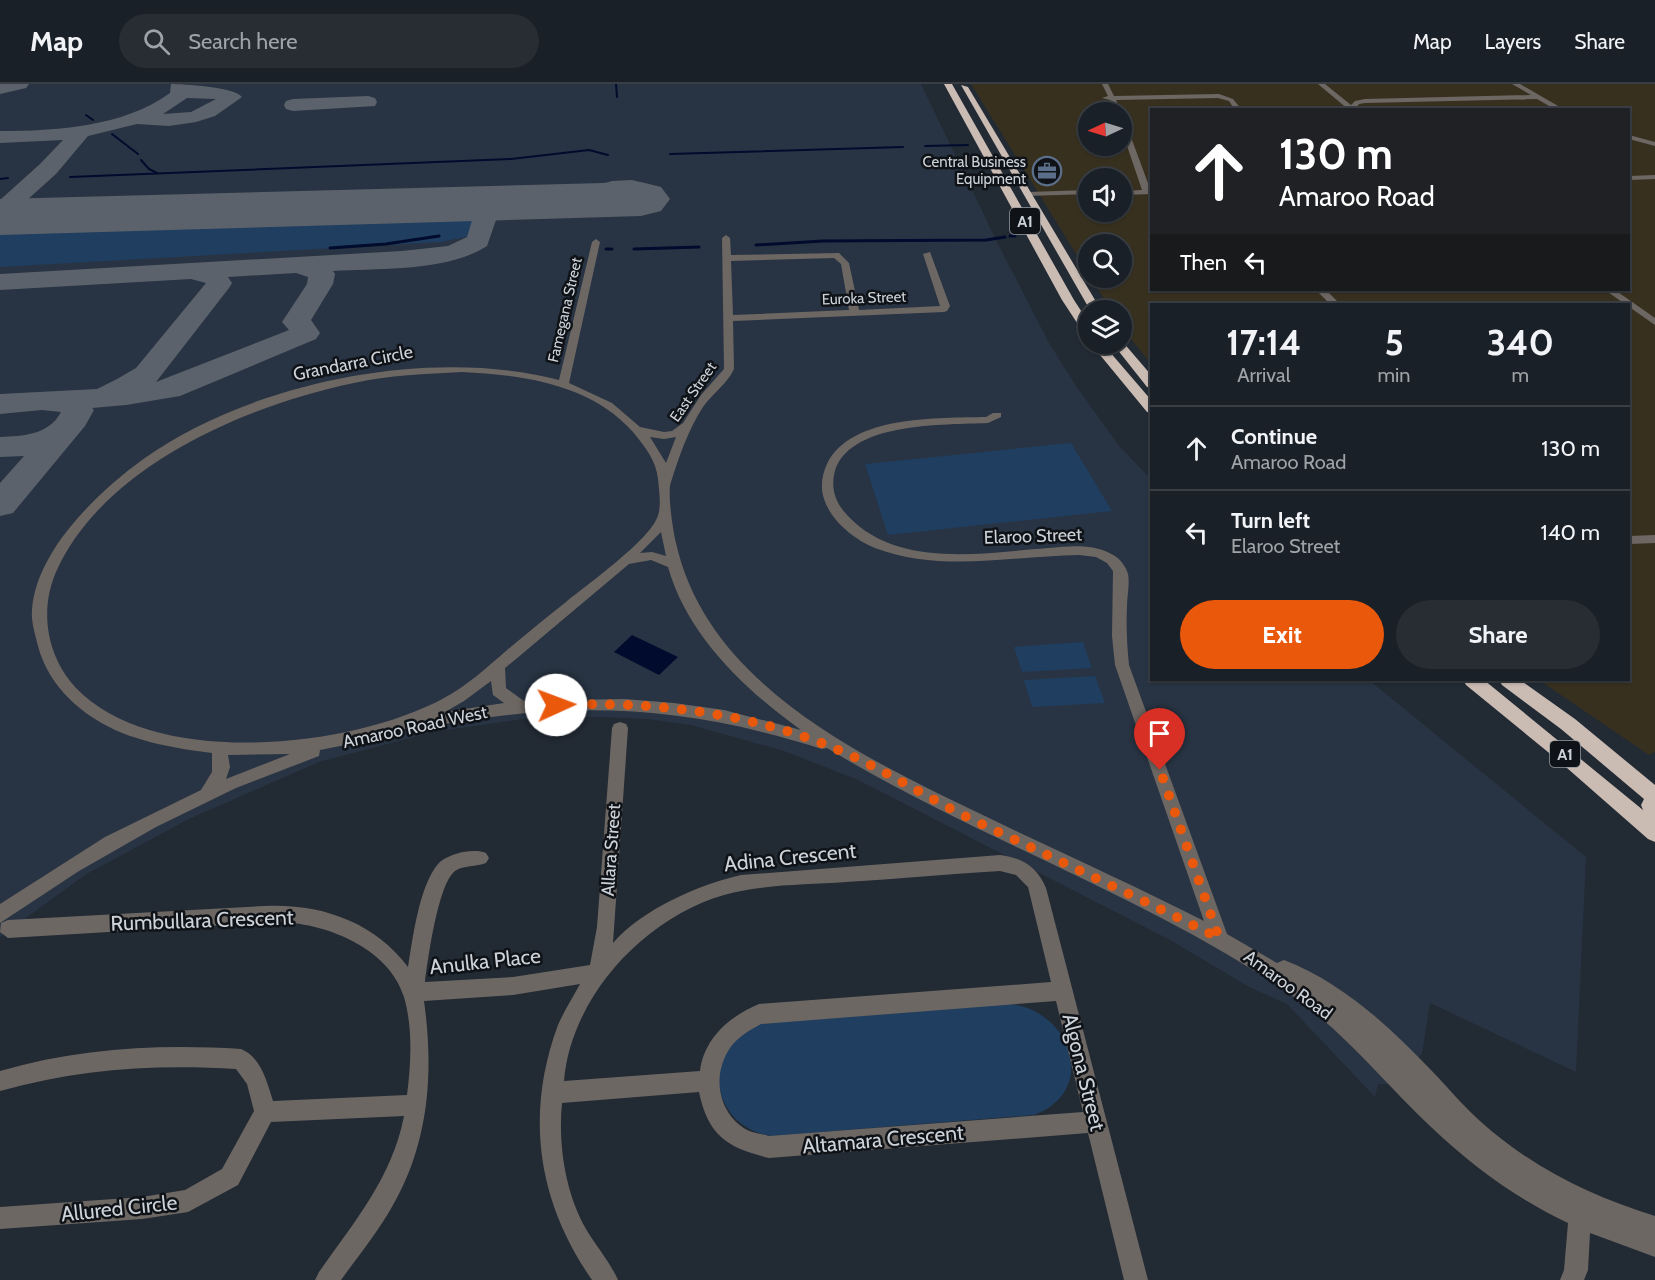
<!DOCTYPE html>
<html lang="en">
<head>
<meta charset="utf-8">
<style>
  body { margin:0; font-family:Cabin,sans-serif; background:#272d33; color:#f1f3f6; height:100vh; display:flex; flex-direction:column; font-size:22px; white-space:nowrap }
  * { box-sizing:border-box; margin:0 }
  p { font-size:20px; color:#9fa3a7 }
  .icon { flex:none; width:33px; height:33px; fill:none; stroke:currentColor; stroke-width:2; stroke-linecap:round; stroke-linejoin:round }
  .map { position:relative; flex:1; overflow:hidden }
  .side { position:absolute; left:1150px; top:219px; width:480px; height:378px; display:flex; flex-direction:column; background:#1a2027; border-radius:0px; box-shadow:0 2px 4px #0004,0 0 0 2px #383e44 }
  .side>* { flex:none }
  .top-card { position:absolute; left:1150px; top:24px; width:480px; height:183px; border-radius:0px; box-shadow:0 2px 4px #0004,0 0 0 2px #383e44; background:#202124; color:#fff; overflow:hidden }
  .needle { width:39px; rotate:266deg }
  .tools { position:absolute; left:1078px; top:18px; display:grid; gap:12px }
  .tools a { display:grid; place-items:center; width:54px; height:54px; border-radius:50%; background:#1a2027; box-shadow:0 2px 4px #0004,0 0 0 2px #383e44; font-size:30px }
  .pin { position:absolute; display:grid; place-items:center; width:51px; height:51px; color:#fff; margin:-62px -26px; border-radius:50% 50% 50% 0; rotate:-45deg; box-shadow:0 0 6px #0007 }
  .pin .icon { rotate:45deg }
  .me { position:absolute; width:66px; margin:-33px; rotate:88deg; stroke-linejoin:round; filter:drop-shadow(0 0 4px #0008) }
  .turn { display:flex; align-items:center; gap:21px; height:126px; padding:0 30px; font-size:27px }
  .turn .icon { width:78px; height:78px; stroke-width:2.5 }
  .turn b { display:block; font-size:42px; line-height:51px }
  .then { display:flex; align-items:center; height:57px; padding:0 30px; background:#0003; gap:12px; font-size:22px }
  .eta { display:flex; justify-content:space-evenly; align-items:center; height:102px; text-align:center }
  .eta b { font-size:36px; font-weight:800; line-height:42px }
  .button { display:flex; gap:12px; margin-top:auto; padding:12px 30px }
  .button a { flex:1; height:69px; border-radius:36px; background:#ea580c; color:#fff; font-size:24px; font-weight:800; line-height:69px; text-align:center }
  .button a+a { background:#272d33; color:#f1f3f6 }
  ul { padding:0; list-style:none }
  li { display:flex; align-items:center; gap:18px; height:84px; padding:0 30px; border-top:2px solid #383e44 }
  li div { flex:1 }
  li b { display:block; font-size:22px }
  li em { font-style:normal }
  header { display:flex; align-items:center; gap:36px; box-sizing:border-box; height:84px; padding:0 30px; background:#1a2027; border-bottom:2px solid #383e44 }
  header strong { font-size:28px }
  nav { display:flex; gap:33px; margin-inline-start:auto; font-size:21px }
  .search { width:420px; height:54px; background:#272d33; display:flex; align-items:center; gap:15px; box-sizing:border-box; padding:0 21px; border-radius:33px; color:#9fa3a7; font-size:22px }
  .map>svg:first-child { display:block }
  .built { fill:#283443 }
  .industrial { fill:#38301f; fill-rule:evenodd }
  .green { fill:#203e5f }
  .water { fill:#000b2d }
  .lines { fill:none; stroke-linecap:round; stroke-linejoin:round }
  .stream-far1 { stroke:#000b2d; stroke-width:2 }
  .stream { stroke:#000b2d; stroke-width:3 }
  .taxiway { fill:#5c626b; fill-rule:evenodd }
  .runway { fill:#5c626b; fill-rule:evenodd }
  .minor { fill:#6d6763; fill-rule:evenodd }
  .highway { fill:#cabbb3; fill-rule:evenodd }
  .route { stroke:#ea580c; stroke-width:10; stroke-dasharray:0 18 }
  .labels { text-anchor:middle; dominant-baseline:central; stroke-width:5; stroke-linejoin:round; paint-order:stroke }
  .far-poi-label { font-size:15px; fill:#cdd2d8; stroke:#0f1317; text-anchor:end }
  .far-street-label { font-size:15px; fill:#cdd2d8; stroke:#0f1317 }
  .shield { fill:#0f1317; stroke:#94999e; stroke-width:1.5 }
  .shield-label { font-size:16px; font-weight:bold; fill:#cdd2d8 }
  .street-label { font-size:18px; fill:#cdd2d8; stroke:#0f1317 }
  .near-street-label { font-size:21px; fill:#cdd2d8; stroke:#0f1317 }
</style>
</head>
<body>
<header>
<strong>Map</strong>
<div class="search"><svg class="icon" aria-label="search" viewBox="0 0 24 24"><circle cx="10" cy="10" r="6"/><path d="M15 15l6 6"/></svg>Search here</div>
<nav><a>Map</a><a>Layers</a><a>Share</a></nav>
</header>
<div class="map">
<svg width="1655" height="1196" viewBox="0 0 1655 1196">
  <rect width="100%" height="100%" fill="#222a34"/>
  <path class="built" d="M0 0H921L998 160 1048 257 1076 302 1120 363 1152 396V596H1369L1586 773 1576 988 1430 919 1422 970 1391 1000H1378L1375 1013 1287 920 1249 903 1172 857 858 696 784 667 691 641 647 635 602 633 531 634 433 648 319 678 189 735 85 791 0 853Z"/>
  <path class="industrial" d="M971 0H1655V668L1649 671 1539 596H1629V220H1152V281L1122 244V226H1111L1091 194H1122V160H1089V191ZM1152 26H1629V206H1152ZM1089 28H1122V62H1089ZM1089 94H1122V128H1089Z"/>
  <path class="green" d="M464 129 474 137 470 152 441 158 0 183V142Z
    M1071 359 1112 427 888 451 865 380Z
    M1083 558 1092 584 1022 588 1014 563Z
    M1095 592 1105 619 1032 623 1024 596Z
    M1007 920C1069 923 1101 1006 1034 1031L771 1052C727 1046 702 997 732 960 738 952 749 946 758 940Z"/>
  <path class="water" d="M632 551 678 573 659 591 614 568Z"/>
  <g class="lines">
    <path class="stream-far1" d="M616 0 617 13
      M86 31 93 36
      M112 50 138 70
      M925 62 968 61
      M670 70 903 63
      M141 76 149 85 157 89
      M70 93 511 75 589 66 608 71
      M0 95 8 94"/>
    <path class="stream" d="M1010 152H1015
      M756 161 823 157 986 156 1005 153
      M330 164 386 160 439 152
      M606 165H612
      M634 165 699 163"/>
    <path class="taxiway" d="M0 0H29L26 4 0 10Z
      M171 0C182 0 235 3 242 13L215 32 196 38 169 42 137 40 88 52 56 90 8 133 0 135V116L40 80 63 56 0 59V47C56 47 123 43 170 9ZM187 14 216 15 191 28 163 30Z
      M368 12 375 14 377 18 375 22 293 27 286 25 284 21 286 17 293 15Z
      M632 96 640 98 643 103 637 120 629 122 621 120 618 115 619 110 566 124 558 122 554 117 558 112 612 97Z
      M523 111 531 113 535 118 531 123 506 128 496 136 487 162C447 188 379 184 333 187L335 190 333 200 311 236 320 249 316 255 180 312 126 321 92 324 94 326 85 342 13 429 0 432V399L24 372 0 373V353C23 352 49 351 61 328L42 326 0 330V310L97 305 117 295 136 284 206 199 191 195 0 206V190L402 167 448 162 467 153 474 130 453 125 449 120 453 115 461 113 489 119ZM296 189 308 193 307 200 282 238 289 246 156 298 229 204 232 199 228 193Z"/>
    <path class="runway" d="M641 98 661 103 670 115 661 127 641 132 0 151V115Z"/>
    <path class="minor" d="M1102 0H1108L1114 12 1219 10 1233 15 1242 26H1235L1229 17 1218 14 1116 16 1122 28H1116L1110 16 1102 14 1108 12Z
      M1318 0H1325L1351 21 1355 17 1365 15 1531 11 1512 0H1520L1565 26H1556L1537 15 1365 19 1359 20 1356 24 1357 26H1349Z
      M1122 35 1125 37 1152 110 1122 111V107L1142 106 1122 47Z
      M1629 51 1655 58V62L1629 55Z
      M1655 91V95L1629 96V92Z
      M1089 106V110L1027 112 1023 110 1027 108Z
      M726 151 730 154 731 171 839 169 849 179 859 226 940 222 923 170 930 168 950 222 947 227 944 228 733 237 734 285C727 300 712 310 703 323 688 346 679 373 671 398 667 408 673 447 676 459 708 603 867 675 987 733 1059 768 1132 800 1204 837L1115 581 1112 552 1113 487 1107 479 1096 473 1079 471C1011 472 941 489 875 464 855 456 831 437 824 415 820 402 822 391 827 380 850 331 940 334 986 333L993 329H1001V333L988 339C946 341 845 337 834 391 831 407 837 421 848 432 898 485 983 469 1048 464 1070 462 1095 459 1115 472 1121 476 1126 483 1128 490 1130 500 1127 512 1127 522 1126 542 1127 561 1129 581L1227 850 1277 879 1284 876C1341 898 1388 941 1429 984 1446 1001 1462 1021 1480 1037 1531 1083 1590 1112 1655 1132V1173L1590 1149 1588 1186 1584 1196H1560L1564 1186 1568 1139C1517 1115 1472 1082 1431 1043 1384 999 1344 947 1290 910 1145 811 977 755 827 664L822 665C681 620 568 616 423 644L417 641 375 655 320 666 319 672 236 704 156 743 79 787 0 839V820L105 753 201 706 212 688V669C173 664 129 657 95 635 68 618 46 593 38 562 35 550 31 538 32 526 36 467 97 409 142 376 250 298 430 262 559 296L592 158 596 155 600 158 569 299 612 319 640 343 664 348 672 347 683 339 701 311 724 285 722 154ZM834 174 841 180 849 226 733 231 731 177ZM462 288C523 291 590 300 633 348 645 363 656 376 658 395 659 407 662 423 657 434 647 458 588 500 566 518 546 534 526 550 506 567 486 584 467 602 444 614 353 664 154 686 76 604 47 573 39 527 56 488 103 382 247 321 354 299 389 291 426 290 462 288ZM650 353 664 355 676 353 666 379ZM661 448 666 472 652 468 640 469ZM651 476 668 483C687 551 745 606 801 646L724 626 674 619 624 615 524 617 506 604 505 584 516 575 629 480ZM491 597 493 611 504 619 445 628 464 617ZM290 670 226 695 230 683 228 671Z
      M1316 206H1326L1340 220H1330Z
      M1605 206H1615L1655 234V241Z
      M1655 451V459L1629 460V452Z
      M620 638 626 640 628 644 613 859C641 826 700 800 741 791L1000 771C1023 774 1037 783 1046 804L1148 1196H1124L1088 1049 769 1074C728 1064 708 1052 699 1008L562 1019C558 1059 565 1109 586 1145 596 1162 610 1178 618 1196H592C537 1117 525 1030 558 941 564 927 573 913 580 900L513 911 424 917C434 988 429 1058 393 1121 378 1148 359 1171 341 1196H315L319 1188C354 1138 392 1094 404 1032L271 1038 238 1101 188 1128 142 1135 0 1145V1123L142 1113 185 1106 222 1085 254 1027 247 1000 236 985C155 980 78 985 0 1007V987C80 964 159 960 241 965 261 973 267 998 273 1017L407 1011C411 980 413 944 404 913 389 863 323 838 276 838L8 854 0 848 1 839 8 836 264 822C319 819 374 837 408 883 413 853 419 803 438 780 444 773 455 770 463 768 471 767 479 766 486 769L489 774 486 779C476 783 464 781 455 787 438 800 428 875 425 898L513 893 590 881 597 843 612 644 614 640ZM1000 787 1016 791 1028 803 1051 898 759 920C730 932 704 954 700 987L564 997C571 913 644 834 724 811 763 800 805 801 846 798 897 795 949 790 1000 787ZM1056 917 1083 1028 769 1052C762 1050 753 1049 747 1046 720 1031 712 996 727 969 734 955 748 947 761 940Z"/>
    <path class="highway" d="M944 0H952L1074 216 1089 239V252L1085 251 1062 216Z
      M961 1 968 3 1101 226H1090Z
      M1122 257 1152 292V304L1147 303 1113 260H1122Z
      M1091 260H1103L1152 317V329L1147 328Z
      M1463 596H1484L1643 726 1641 721 1644 715 1561 645 1502 601 1499 596H1520L1575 635 1655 701V758L1648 755 1559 677 1466 601Z"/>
  </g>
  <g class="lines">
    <path class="route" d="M556 621C649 617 749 628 836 665 882 684 924 712 969 734 1053 774 1137 813 1219 854L1160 686"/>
  </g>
  <defs>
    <g id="office-ring" transform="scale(1.5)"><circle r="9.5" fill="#0f1317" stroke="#5c6f8a" stroke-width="1.5"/><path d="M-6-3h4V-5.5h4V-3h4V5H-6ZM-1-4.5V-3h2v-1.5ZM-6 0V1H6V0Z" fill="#5c6f8a"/></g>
  </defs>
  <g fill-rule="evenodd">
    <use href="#office-ring" x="1047" y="87"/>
  </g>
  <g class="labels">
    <g class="far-poi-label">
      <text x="1026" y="78">Central Business<tspan x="1026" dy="17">Equipment</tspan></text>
    </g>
    <g class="far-street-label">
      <text transform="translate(864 214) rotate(-2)">Euroka Street</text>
      <text transform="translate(565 226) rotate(-77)">Famegana Street</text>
      <text transform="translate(693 308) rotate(-55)">East Street</text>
    </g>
    <g class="shield">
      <rect x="1010" y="124" width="30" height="26" rx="4.5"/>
      <rect x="1550" y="657" width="30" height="26" rx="4.5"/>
    </g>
    <g class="shield-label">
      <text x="1025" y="137">A1</text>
      <text x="1565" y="670">A1</text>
    </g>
    <g class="street-label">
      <text transform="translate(353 279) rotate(-11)">Grandarra Circle</text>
      <text transform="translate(1033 452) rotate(-2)">Elaroo Street</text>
      <text transform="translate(415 643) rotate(-12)">Amaroo Road West</text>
      <text transform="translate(611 766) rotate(-86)">Allara Street</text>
      <text transform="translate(1288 901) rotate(36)">Amaroo Road</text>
    </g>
    <g class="near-street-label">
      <text transform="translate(790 773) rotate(-6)">Adina Crescent</text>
      <text transform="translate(202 836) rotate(-2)">Rumbullara Crescent</text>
      <text transform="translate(485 877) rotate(-6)">Anulka Place</text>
      <text transform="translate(1084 988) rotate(76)">Algona Street</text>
      <text transform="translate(883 1055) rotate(-5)">Altamara Crescent</text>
      <text transform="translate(119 1124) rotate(-6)">Allured Circle</text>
    </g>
  </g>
</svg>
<div class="tools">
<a><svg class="needle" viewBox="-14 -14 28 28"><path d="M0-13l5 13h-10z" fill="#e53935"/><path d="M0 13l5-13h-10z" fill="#9fa3a7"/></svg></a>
<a><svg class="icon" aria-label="sound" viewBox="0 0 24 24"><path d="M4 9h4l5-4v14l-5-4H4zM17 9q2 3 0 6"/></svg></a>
<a><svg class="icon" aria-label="search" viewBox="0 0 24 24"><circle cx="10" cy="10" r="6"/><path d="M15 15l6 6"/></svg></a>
<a><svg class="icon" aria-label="layers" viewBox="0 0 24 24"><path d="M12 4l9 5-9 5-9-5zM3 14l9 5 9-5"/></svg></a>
</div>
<div class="pin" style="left:1160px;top:686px;background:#d93025"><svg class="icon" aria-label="arrive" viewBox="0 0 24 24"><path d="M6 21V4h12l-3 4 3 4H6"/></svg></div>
<svg class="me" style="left:556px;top:621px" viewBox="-20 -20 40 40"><circle r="19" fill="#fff"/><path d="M0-13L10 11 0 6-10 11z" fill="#ea580c"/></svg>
<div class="top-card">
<div class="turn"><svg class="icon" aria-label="ahead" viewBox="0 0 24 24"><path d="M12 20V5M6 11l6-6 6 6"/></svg><div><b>130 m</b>Amaroo Road</div></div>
<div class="then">Then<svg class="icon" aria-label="left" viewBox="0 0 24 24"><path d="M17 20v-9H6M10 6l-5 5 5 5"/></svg></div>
</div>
<section class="side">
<div class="eta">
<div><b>17:14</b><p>Arrival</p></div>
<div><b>5</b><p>min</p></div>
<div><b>340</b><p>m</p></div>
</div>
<ul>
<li><svg class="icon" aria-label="ahead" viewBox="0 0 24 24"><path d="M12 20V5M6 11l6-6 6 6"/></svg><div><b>Continue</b><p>Amaroo Road</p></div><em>130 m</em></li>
<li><svg class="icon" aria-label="left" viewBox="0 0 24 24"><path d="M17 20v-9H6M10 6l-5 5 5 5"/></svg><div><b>Turn left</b><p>Elaroo Street</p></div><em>140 m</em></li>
</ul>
<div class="button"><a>Exit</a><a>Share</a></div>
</section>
</div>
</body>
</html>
